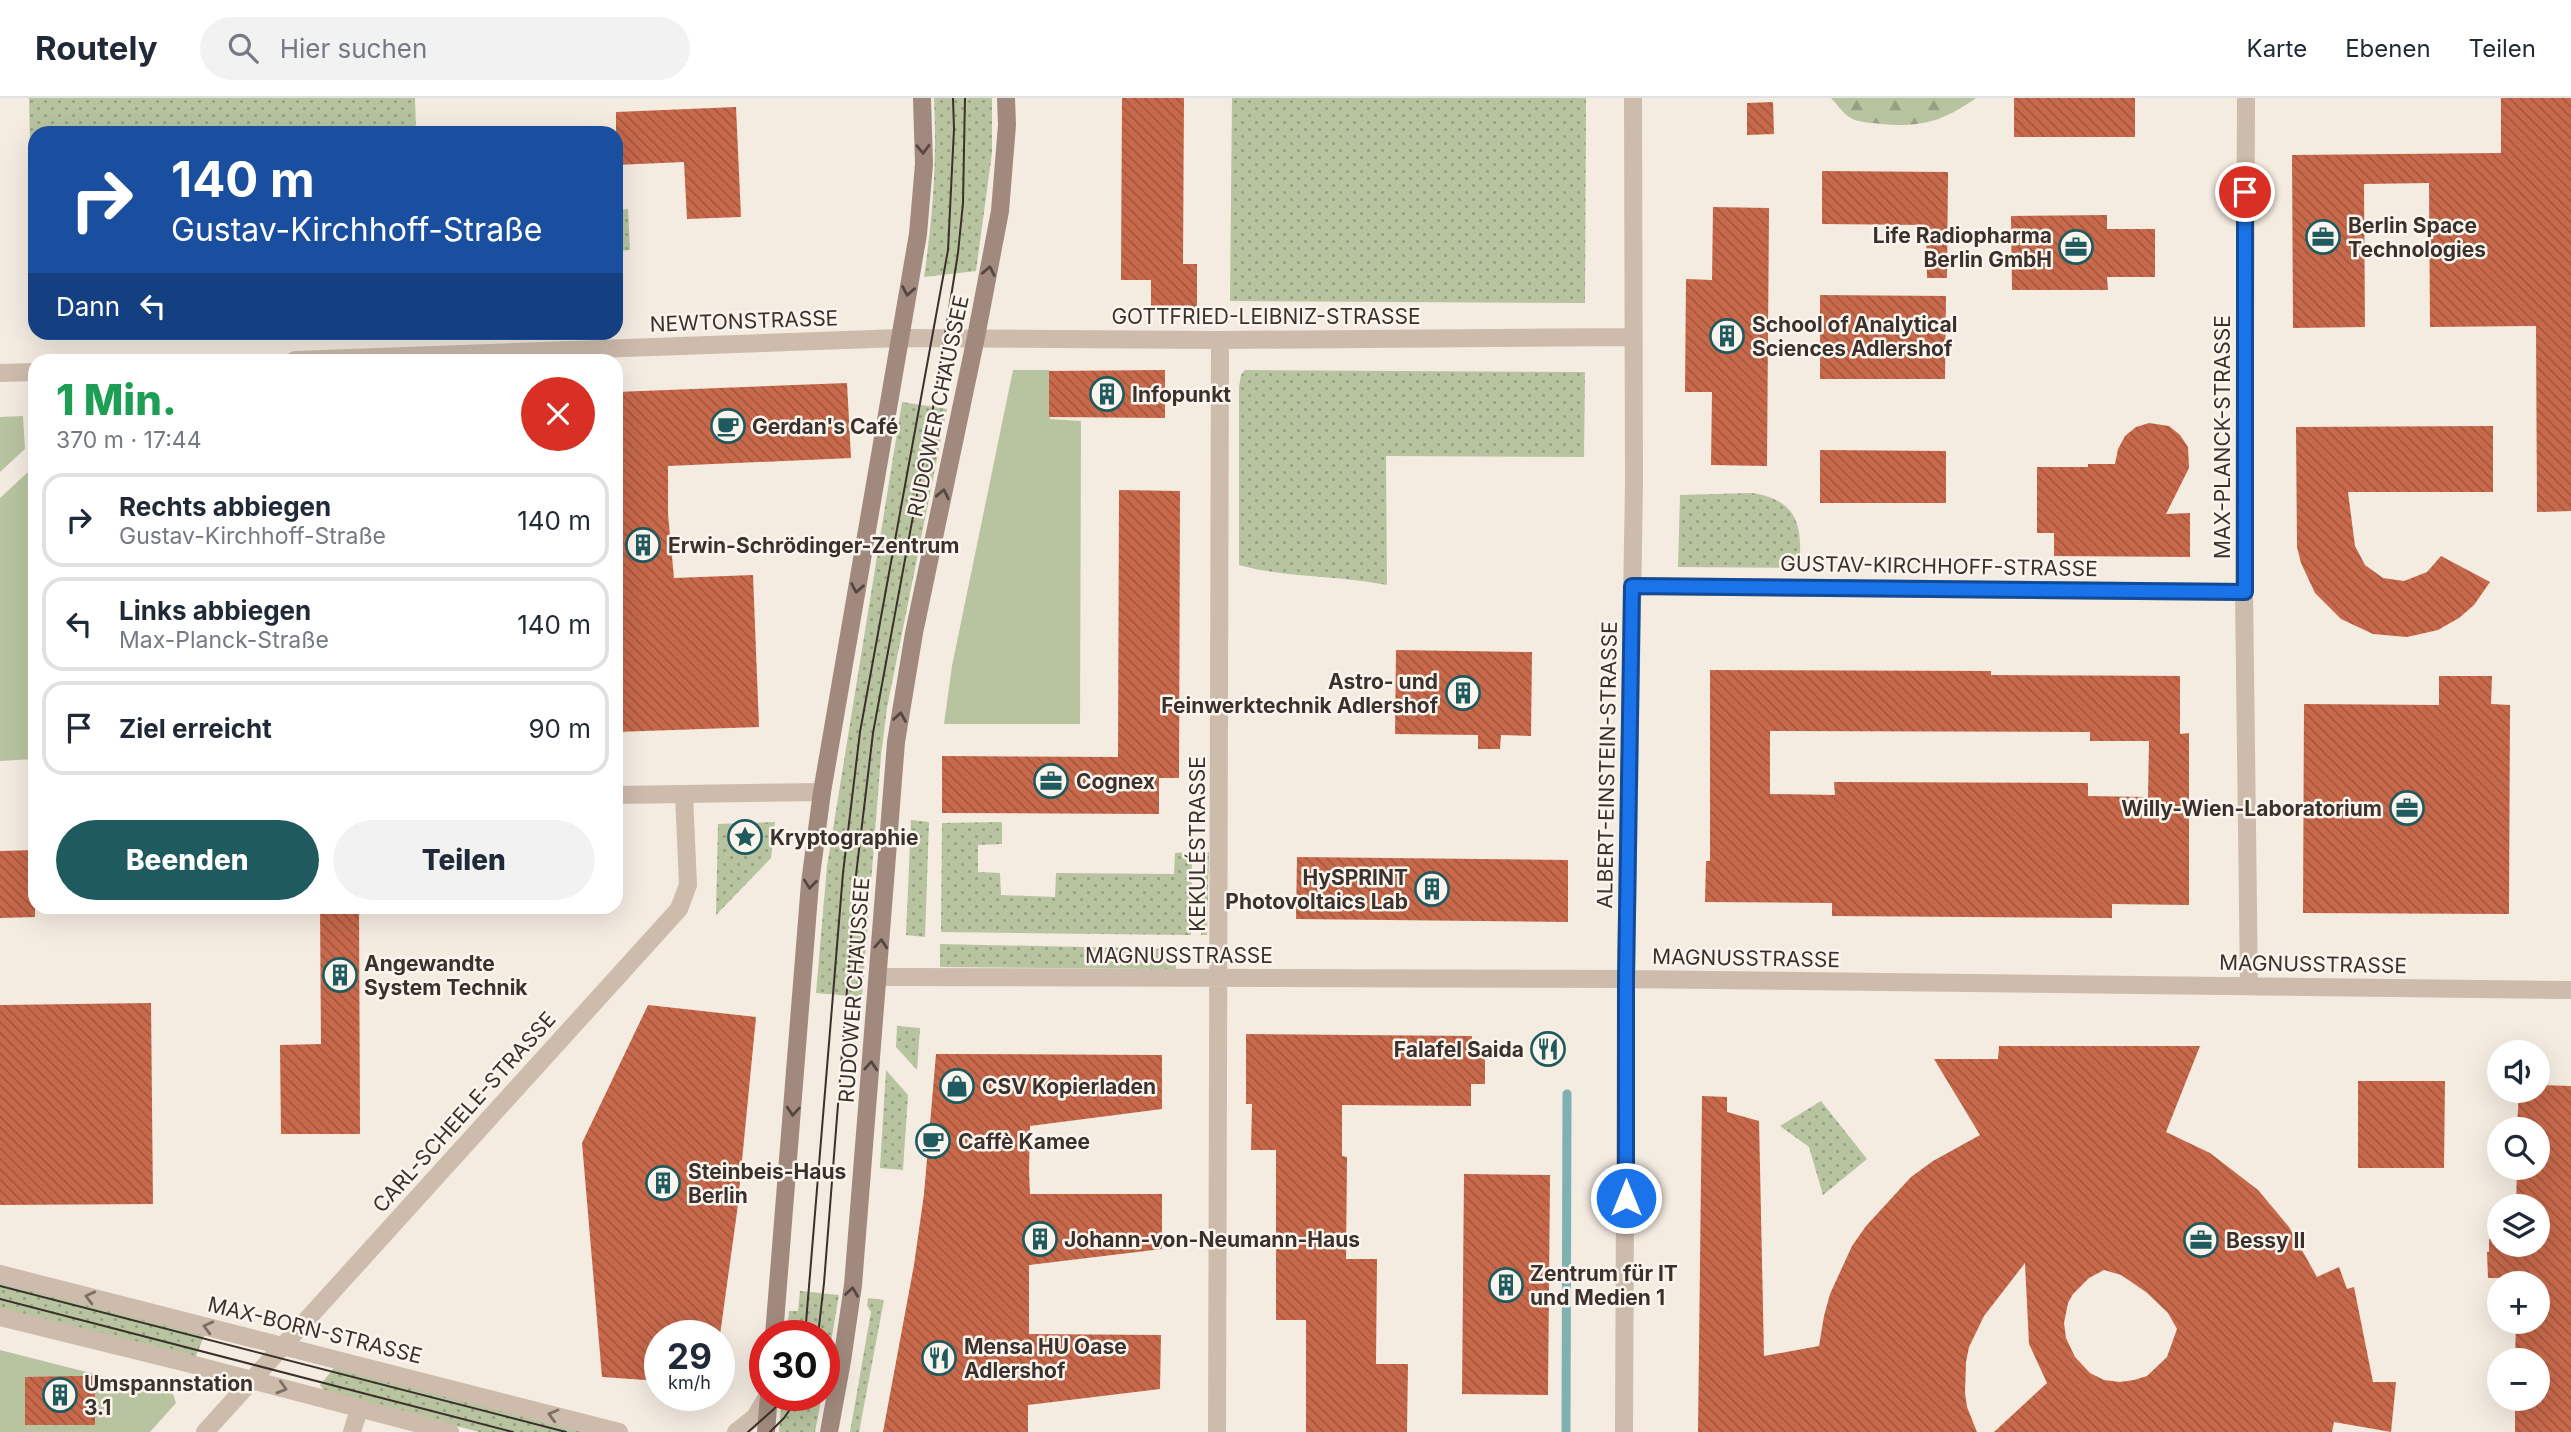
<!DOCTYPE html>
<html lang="de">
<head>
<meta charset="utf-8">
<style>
  body { margin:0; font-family:Inter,sans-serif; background:#f2f2f3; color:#1f2937; height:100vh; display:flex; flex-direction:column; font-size:26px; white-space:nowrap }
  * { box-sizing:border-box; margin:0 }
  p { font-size:23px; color:#747a83 }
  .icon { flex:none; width:38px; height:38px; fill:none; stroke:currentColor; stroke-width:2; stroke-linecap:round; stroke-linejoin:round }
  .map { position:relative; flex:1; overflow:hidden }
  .sheet { position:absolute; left:28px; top:256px; width:595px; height:560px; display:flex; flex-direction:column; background:#fff; border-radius:21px; box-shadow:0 7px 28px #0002 }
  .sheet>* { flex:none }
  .hud { position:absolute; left:28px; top:28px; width:595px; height:214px; border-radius:21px; box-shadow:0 7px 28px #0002; background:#1a4fa0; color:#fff; overflow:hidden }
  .controls { position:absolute; left:2487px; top:942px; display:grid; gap:14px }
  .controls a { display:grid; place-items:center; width:63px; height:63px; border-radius:50%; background:#fff; box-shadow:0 7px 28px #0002; font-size:35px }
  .speed { position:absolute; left:644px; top:1222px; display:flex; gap:14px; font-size:35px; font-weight:700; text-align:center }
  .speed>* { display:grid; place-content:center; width:91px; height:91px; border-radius:50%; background:#fff; box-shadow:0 7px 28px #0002; line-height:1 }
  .speed small { font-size:18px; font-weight:400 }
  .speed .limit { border:10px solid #d22; background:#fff; color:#111 }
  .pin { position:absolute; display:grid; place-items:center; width:60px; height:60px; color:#fff; margin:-30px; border:4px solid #fff; border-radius:50%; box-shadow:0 2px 7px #0007 }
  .me { position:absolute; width:77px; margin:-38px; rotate:0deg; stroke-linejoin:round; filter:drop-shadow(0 0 5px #0008) }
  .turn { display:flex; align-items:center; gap:24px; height:147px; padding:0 28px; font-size:32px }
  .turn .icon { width:91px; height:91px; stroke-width:2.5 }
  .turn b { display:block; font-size:49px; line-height:60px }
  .then { display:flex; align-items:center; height:66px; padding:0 28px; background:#0003; gap:14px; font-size:26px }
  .round { display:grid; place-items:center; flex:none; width:74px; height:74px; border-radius:37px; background:#f2f2f3 }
  .overview { display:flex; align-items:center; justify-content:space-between; height:119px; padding:0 28px }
  h1 { font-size:42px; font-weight:800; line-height:52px; color:#1e9e55 }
  .button { display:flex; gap:14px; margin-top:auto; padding:14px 28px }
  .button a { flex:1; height:80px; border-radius:42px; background:#1f5a5e; color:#fff; font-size:28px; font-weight:800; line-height:80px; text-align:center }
  .button a+a { background:#f2f2f3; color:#1f2937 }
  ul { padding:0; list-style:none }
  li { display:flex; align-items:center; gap:21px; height:94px; margin:0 14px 10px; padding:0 14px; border:4px solid #e0e1e3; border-radius:21px }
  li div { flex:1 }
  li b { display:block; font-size:26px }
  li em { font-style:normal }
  header { display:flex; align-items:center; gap:42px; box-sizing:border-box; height:98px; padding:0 35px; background:#fff; border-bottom:2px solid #e0e1e3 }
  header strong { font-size:33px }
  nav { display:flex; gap:38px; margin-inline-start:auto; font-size:24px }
  .search { width:490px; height:63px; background:#f2f2f3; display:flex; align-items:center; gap:18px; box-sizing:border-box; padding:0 24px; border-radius:38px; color:#747a83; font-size:26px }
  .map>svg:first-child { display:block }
  .grass { fill:url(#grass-dots) }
  .forest { fill:url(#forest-firs) }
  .green { fill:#b8c4a0 }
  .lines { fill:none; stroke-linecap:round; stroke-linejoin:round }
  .stream { stroke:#7fb0b2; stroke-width:9 }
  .building { fill:url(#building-back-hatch); fill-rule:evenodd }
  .minor { stroke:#cdbbac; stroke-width:18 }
  .secondary { stroke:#a18a7d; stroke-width:18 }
  .tram { stroke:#3b302b; stroke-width:2 }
  .oneway { stroke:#544640 }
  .oneway2 { stroke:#7d6f65 }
  .route-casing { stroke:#114b97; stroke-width:18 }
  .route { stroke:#1a73e8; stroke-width:12 }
  .labels { text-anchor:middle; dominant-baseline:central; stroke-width:5; stroke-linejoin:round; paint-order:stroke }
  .poi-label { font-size:21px; font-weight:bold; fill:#3b302b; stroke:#fbf5ee; text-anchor:start }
  .street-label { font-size:21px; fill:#3b302b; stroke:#fbf5ee }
</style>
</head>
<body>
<header>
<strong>Routely</strong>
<div class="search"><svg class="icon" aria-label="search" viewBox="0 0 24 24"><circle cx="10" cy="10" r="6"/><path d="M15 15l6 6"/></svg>Hier suchen</div>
<nav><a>Karte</a><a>Ebenen</a><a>Teilen</a></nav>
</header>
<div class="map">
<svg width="2571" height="1334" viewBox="0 0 2571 1334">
  <defs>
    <pattern id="grass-dots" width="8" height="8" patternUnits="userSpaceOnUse" patternTransform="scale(1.75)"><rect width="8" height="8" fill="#b8c4a0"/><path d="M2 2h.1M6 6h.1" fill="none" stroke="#97a083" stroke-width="1.8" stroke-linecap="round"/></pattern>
    <pattern id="forest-firs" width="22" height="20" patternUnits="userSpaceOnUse" patternTransform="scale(1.75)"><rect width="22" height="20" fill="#b8c4a0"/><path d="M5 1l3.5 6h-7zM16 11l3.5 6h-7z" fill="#97a083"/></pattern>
    <pattern id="building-back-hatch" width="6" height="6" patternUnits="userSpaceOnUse" patternTransform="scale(1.75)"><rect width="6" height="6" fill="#c8694b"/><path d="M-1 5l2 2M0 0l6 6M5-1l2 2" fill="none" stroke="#a4573f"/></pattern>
  </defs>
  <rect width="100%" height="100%" fill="#f4ebe1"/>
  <path class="grass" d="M29 0H415L416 35H35L34 231Z
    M934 0H992V55L976 173 924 179C933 118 937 62 934 0Z
    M1232 0H1586L1585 205 1230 203Z
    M628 111 630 152 616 153V112Z
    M1245 272 1585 274 1584 359 1386 358 1387 487C1337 477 1286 480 1239 467V289L1241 277Z
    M902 304 947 311 887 610 881 658 862 899 816 895 827 768Z
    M1752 395C1798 402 1803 428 1799 470L1678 469 1680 397Z
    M911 722 929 724 925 839 906 837Z
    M775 724 771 760 716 817 718 726Z
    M1002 724V746L978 747V774L1000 775 1001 797 1055 799 1056 775 1174 776 1175 755 1192 754 1191 837 941 834 942 725Z
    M1201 754H1209L1207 837H1201Z
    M940 846 1175 851 1176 871 940 869Z
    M897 928 920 930 917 972 896 949Z
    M886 972 908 997 903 1072 880 1070Z
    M1821 1003 1867 1061 1823 1097 1809 1049 1780 1028Z
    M0 1183 205 1236 195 1260 0 1210Z
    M800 1193 839 1197 824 1285V1237H787L789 1213H798Z
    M868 1200 884 1202 859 1334H850L871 1214 867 1208Z
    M335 1269 584 1334H479L324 1293 320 1287Z
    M782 1297H822L815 1334H779Z"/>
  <path class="forest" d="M1831 0H1976C1945 22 1922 30 1883 26 1873 25 1860 25 1851 20 1843 16 1837 6 1831 0Z"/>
  <path class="green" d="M1013 272H1049L1050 321 1081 323 1080 626H944L952 568Z
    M23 318 25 351 0 374V319Z
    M27 375H35V661L0 663V400Z
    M0 1252 173 1296 176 1305 150 1334H0Z"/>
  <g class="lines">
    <path class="stream" d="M1566 1334 1567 996"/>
  </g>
  <path class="building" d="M1122 0H1184L1183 166H1197V212H1151V182H1121Z
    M2014 0H2135V39H2014Z
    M2501 0H2571V413L2537 414 2536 228 2430 229 2429 85 2364 86 2365 229 2293 230 2292 57 2501 55Z
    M1773 4 1774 36 1747 37V5Z
    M736 9 741 119 687 121 684 64 616 67V14Z
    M1822 73 1948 74 1947 180H1927L1926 127 1822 126Z
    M1713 109 1769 110 1767 368 1711 367 1712 294H1685L1686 181 1712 182Z
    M2107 117V131H2155V179H2107L2108 192H2012L2011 118Z
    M1820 197 1946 198 1945 281H1820Z
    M1165 272V320L1049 319V273Z
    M847 285 851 360 668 368V416L674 480 753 477 759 629 616 634V294Z
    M2149 325 2169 328 2180 337 2188 349 2189 370 2166 416 2190 415V459L2054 458V435H2037V369H2088V366H2115L2118 351 2125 338 2136 329Z
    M2493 328V394H2348L2355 448 2365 467 2383 480 2404 483 2427 474 2441 458 2490 484 2474 507 2459 520 2438 532 2407 539 2373 536 2341 521 2315 495 2301 465 2297 449 2296 329Z
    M1820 352 1946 353V405H1820Z
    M1119 392 1180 393 1179 680H1159V716L942 715V658L1118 659Z
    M1396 552 1532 554 1531 638 1501 637 1500 651H1478V637L1395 636Z
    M1710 572 1991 573V577L2180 578V636L2189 635V807L2112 806V820L1832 818V805L1705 804 1706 763H1710ZM1770 633 2090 634V643H2149L2148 699 2088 698V685L1834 684 1835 697 1770 696Z
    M2439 578H2492L2491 606 2510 607 2509 816 2303 815 2304 606 2439 607Z
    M35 752V819L0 820V753Z
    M1297 759 1568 762V824L1296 821Z
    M320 808H359L360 1036H281L280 947 321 946Z
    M151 905 153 1106 0 1107V907Z
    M648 907 756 919 737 1114 720 1237H660V1283L602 1279 582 1045Z
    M1246 936 1472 938 1471 960H1485V986H1471V1008L1342 1007V1058L1347 1059 1346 1161H1377L1376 1266H1408L1407 1334H1306V1222H1276V1052H1251L1252 1006H1246Z
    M1999 948H2200L2166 1034 2210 1055 2258 1092 2289 1129 2317 1179 2339 1169 2347 1191 2354 1189 2373 1284H2396L2391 1334 2334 1324 2332 1334H1994L2047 1285 2029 1246 2025 1165 1984 1218 1969 1249 1966 1264 1965 1295 1967 1309 1977 1334H1698L1702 998 1727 999V1014L1759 1023 1764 1258 1819 1248 1824 1218 1830 1196 1852 1148 1866 1128 1911 1079 1933 1063 1980 1037 1934 961H1998ZM2104 1172 2121 1177 2146 1194 2168 1215 2177 1231 2167 1259 2147 1278 2134 1282 2120 1284 2104 1282 2090 1275 2075 1259 2066 1240 2064 1225 2068 1205 2073 1196 2089 1180Z
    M936 956 1162 957V1011L1030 1028 1029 1073 1030 1096H1162V1151L1029 1167V1236L1161 1237 1160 1291 1028 1307V1334H883L914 1167 924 1096Z
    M2358 983H2445L2444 1070H2358Z
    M2538 987 2571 988V1334H2515V1300H2538V1262H2515L2516 1223H2538V1185H2516V1180H2488L2487 1154H2489V1141H2499V1146H2538V1108H2516L2517 1069H2538V1031H2517L2519 992H2538Z
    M1464 1076 1550 1077 1548 1297 1462 1296Z
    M70 1278H95V1327H25V1279Z"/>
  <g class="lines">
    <path class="minor" d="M2246 0 2244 494 2249 888
      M295 262 900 240 1220 242 1632 239
      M0 275 35 274
      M1632 488 2244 494
      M616 697 822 694
      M878 879 1626 881 2571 892
      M0 1176 619 1334
      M0 1219 187 1265 450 1334
      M205 1334 679 811 688 787 684 696
      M352 1334 359 1311
      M736 1334 755 1319 768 1297
      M1217 1334 1220 242
      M1624 1334 1626 881 1634 384 1633 0"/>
    <path class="secondary" d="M774 1237 810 785 822 694 918 136 924 66 922 0
      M766 1334 769 1297
      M829 1334 842 1263 853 1187 896 644 914 535 976 239 1000 113 1007 27 1006 0"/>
    <path class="tram" d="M0 1188 566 1334
      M0 1201 513 1334
      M805 1237 843 775 860 634 948 152 954 31 953 0
      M818 1237 824 1185 856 777 873 635 935 299 958 155 963 105 965 0
      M748 1334 774 1311 784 1297
      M770 1334 784 1320 800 1297"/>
  </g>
  <defs><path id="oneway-chevron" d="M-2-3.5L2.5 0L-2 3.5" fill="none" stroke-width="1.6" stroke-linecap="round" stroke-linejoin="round" transform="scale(1.75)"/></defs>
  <g class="oneway">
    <use href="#oneway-chevron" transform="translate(923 51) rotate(88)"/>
    <use href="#oneway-chevron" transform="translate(989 173) rotate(-79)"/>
    <use href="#oneway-chevron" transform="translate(908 193) rotate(100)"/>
    <use href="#oneway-chevron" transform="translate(943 396) rotate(-78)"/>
    <use href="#oneway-chevron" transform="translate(857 490) rotate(100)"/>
    <use href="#oneway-chevron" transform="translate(900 619) rotate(-81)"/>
    <use href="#oneway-chevron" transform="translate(810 786) rotate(96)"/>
    <use href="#oneway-chevron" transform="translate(881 846) rotate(-86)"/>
    <use href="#oneway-chevron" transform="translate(871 968) rotate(-86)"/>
    <use href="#oneway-chevron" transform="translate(793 1013) rotate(94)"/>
    <use href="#oneway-chevron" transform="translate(852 1194) rotate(-82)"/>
  </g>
  <g class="oneway2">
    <use href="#oneway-chevron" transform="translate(90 1199) rotate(-166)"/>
    <use href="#oneway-chevron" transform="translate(208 1229) rotate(-166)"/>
    <use href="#oneway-chevron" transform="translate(282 1290) rotate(16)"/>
    <use href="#oneway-chevron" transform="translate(553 1317) rotate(-165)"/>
  </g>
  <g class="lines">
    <g class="route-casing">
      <path id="route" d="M1626 1100V881L1632 488 2245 494V94"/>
    </g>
    <use href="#route" class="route"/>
  </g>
  <defs>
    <g id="office-ring" transform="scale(1.75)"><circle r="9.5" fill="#fbf5ee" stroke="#1f5a5e" stroke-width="1.5"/><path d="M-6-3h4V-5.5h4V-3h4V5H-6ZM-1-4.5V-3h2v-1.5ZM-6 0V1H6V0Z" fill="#1f5a5e"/></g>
    <g id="building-ring" transform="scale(1.75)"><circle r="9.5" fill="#fbf5ee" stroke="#1f5a5e" stroke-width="1.5"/><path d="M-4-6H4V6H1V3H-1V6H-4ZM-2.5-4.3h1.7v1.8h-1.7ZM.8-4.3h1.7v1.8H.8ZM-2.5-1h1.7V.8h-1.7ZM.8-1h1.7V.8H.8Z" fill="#1f5a5e"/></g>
    <g id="cafe-ring" transform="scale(1.75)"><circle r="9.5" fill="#fbf5ee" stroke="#1f5a5e" stroke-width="1.5"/><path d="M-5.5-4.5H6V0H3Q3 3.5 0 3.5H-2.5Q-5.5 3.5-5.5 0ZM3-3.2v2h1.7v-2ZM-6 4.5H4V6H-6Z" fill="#1f5a5e"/></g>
    <g id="sight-ring" transform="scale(1.75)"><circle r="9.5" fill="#fbf5ee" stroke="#1f5a5e" stroke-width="1.5"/><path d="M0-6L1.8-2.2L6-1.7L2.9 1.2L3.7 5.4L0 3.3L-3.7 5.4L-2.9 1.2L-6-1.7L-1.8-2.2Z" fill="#1f5a5e"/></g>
    <g id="restaurant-ring" transform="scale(1.75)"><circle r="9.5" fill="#fbf5ee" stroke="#1f5a5e" stroke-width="1.5"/><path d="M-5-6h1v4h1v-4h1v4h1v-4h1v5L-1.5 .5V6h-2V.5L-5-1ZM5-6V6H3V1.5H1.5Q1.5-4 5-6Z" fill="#1f5a5e"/></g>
    <g id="shop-ring" transform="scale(1.75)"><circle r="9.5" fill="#fbf5ee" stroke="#1f5a5e" stroke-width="1.5"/><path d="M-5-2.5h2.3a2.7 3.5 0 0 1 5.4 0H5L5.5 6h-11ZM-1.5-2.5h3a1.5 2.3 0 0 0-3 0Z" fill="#1f5a5e"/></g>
  </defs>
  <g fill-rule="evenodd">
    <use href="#office-ring" x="2323" y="139"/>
    <use href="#office-ring" x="2076" y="149"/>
    <use href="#building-ring" x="1727" y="238"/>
    <use href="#building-ring" x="1107" y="296"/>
    <use href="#cafe-ring" x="728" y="328"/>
    <use href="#building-ring" x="643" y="447"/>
    <use href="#building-ring" x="1463" y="595"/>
    <use href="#office-ring" x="1051" y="683"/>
    <use href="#office-ring" x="2407" y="710"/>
    <use href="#sight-ring" x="745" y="739"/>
    <use href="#building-ring" x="1432" y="791"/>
    <use href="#building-ring" x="340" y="877"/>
    <use href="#restaurant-ring" x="1548" y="951"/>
    <use href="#shop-ring" x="957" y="988"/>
    <use href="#cafe-ring" x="933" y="1043"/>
    <use href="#building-ring" x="663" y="1085"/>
    <use href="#building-ring" x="1040" y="1141"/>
    <use href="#office-ring" x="2201" y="1142"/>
    <use href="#building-ring" x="1506" y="1187"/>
    <use href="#restaurant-ring" x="939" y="1260"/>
    <use href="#building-ring" x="60" y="1297"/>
  </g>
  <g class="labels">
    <g class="poi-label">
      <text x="2348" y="127">Berlin Space<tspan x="2348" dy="24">Technologies</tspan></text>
      <text x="2052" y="137" text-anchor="end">Life Radiopharma<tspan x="2052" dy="24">Berlin GmbH</tspan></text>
      <text x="1752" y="226">School of Analytical<tspan x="1752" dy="24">Sciences Adlershof</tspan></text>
      <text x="1132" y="296">Infopunkt</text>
      <text x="752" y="328">Gerdan's Café</text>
      <text x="668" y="447">Erwin-Schrödinger-Zentrum</text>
      <text x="1438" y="583" text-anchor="end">Astro- und<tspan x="1438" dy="24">Feinwerktechnik Adlershof</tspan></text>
      <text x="1076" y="683">Cognex</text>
      <text x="2382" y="710" text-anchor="end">Willy-Wien-Laboratorium</text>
      <text x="770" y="739">Kryptographie</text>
      <text x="1408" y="779" text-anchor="end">HySPRINT<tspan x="1408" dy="24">Photovoltaics Lab</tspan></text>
      <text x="364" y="865">Angewandte<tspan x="364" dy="24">System Technik</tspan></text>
      <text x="1524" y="951" text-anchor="end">Falafel Saida</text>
      <text x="982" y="988">CSV Kopierladen</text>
      <text x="958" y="1043">Caffè Kamee</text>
      <text x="688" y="1073">Steinbeis-Haus<tspan x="688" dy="24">Berlin</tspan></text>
      <text x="1064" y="1141">Johann-von-Neumann-Haus</text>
      <text x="2226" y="1142">Bessy II</text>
      <text x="1530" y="1175">Zentrum für IT<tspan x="1530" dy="24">und Medien 1</tspan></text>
      <text x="964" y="1248">Mensa HU Oase<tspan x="964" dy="24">Adlershof</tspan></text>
      <text x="84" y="1285">Umspannstation<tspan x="84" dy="24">3.1</tspan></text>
    </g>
    <g class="street-label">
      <text x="1266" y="218">GOTTFRIED-LEIBNIZ-STRASSE</text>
      <text transform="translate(744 223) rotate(-2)">NEWTONSTRASSE</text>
      <text transform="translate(938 308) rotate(-78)">RUDOWER CHAUSSEE</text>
      <text transform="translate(2222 339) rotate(-90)">MAX-PLANCK-STRASSE</text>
      <text transform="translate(1939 468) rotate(1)">GUSTAV-KIRCHHOFF-STRASSE</text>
      <text transform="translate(1607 667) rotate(-89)">ALBERT-EINSTEIN-STRASSE</text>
      <text transform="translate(1197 746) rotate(-90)">KEKULÉSTRASSE</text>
      <text x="1179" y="857">MAGNUSSTRASSE</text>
      <text transform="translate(1746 860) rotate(1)">MAGNUSSTRASSE</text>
      <text transform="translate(2313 866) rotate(1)">MAGNUSSTRASSE</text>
      <text transform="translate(854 892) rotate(-86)">RUDOWER CHAUSSEE</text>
      <text transform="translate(464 1014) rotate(-48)">CARL-SCHEELE-STRASSE</text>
      <text transform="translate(315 1232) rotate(14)">MAX-BORN-STRASSE</text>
    </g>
  </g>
</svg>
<div class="controls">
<a><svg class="icon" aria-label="sound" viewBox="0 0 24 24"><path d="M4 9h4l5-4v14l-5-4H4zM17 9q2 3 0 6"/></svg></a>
<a><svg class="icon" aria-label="search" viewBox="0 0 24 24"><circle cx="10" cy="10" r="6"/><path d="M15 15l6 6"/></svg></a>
<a><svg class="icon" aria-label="layers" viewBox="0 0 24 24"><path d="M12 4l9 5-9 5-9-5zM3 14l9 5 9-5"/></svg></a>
<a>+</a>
<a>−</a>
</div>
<div class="speed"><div>29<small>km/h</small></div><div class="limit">30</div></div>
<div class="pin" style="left:2245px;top:94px;background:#d93025"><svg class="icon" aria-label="arrive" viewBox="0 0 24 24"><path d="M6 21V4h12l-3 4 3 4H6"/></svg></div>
<svg class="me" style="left:1626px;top:1100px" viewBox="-20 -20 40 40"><circle r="17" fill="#1a73e8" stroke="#fff" stroke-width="3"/><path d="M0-11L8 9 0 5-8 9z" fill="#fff"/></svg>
<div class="hud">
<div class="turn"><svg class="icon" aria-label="right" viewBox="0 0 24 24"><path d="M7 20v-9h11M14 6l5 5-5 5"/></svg><div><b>140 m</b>Gustav-Kirchhoff-Straße</div></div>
<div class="then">Dann<svg class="icon" aria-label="left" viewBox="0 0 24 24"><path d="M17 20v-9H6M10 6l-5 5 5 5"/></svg></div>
</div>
<section class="sheet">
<div class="overview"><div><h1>1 Min.</h1><p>370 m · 17:44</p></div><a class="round" style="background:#d93025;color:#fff"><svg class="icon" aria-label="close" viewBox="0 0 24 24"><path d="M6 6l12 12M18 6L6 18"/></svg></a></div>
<ul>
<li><svg class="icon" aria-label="right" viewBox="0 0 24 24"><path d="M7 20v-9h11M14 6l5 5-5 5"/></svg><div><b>Rechts abbiegen</b><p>Gustav-Kirchhoff-Straße</p></div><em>140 m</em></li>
<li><svg class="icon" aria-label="left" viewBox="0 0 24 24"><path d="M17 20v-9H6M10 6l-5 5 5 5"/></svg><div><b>Links abbiegen</b><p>Max-Planck-Straße</p></div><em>140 m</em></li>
<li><svg class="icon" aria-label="arrive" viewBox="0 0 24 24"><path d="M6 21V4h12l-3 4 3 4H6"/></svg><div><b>Ziel erreicht</b></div><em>90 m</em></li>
</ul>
<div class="button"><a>Beenden</a><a>Teilen</a></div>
</section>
</div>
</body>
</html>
